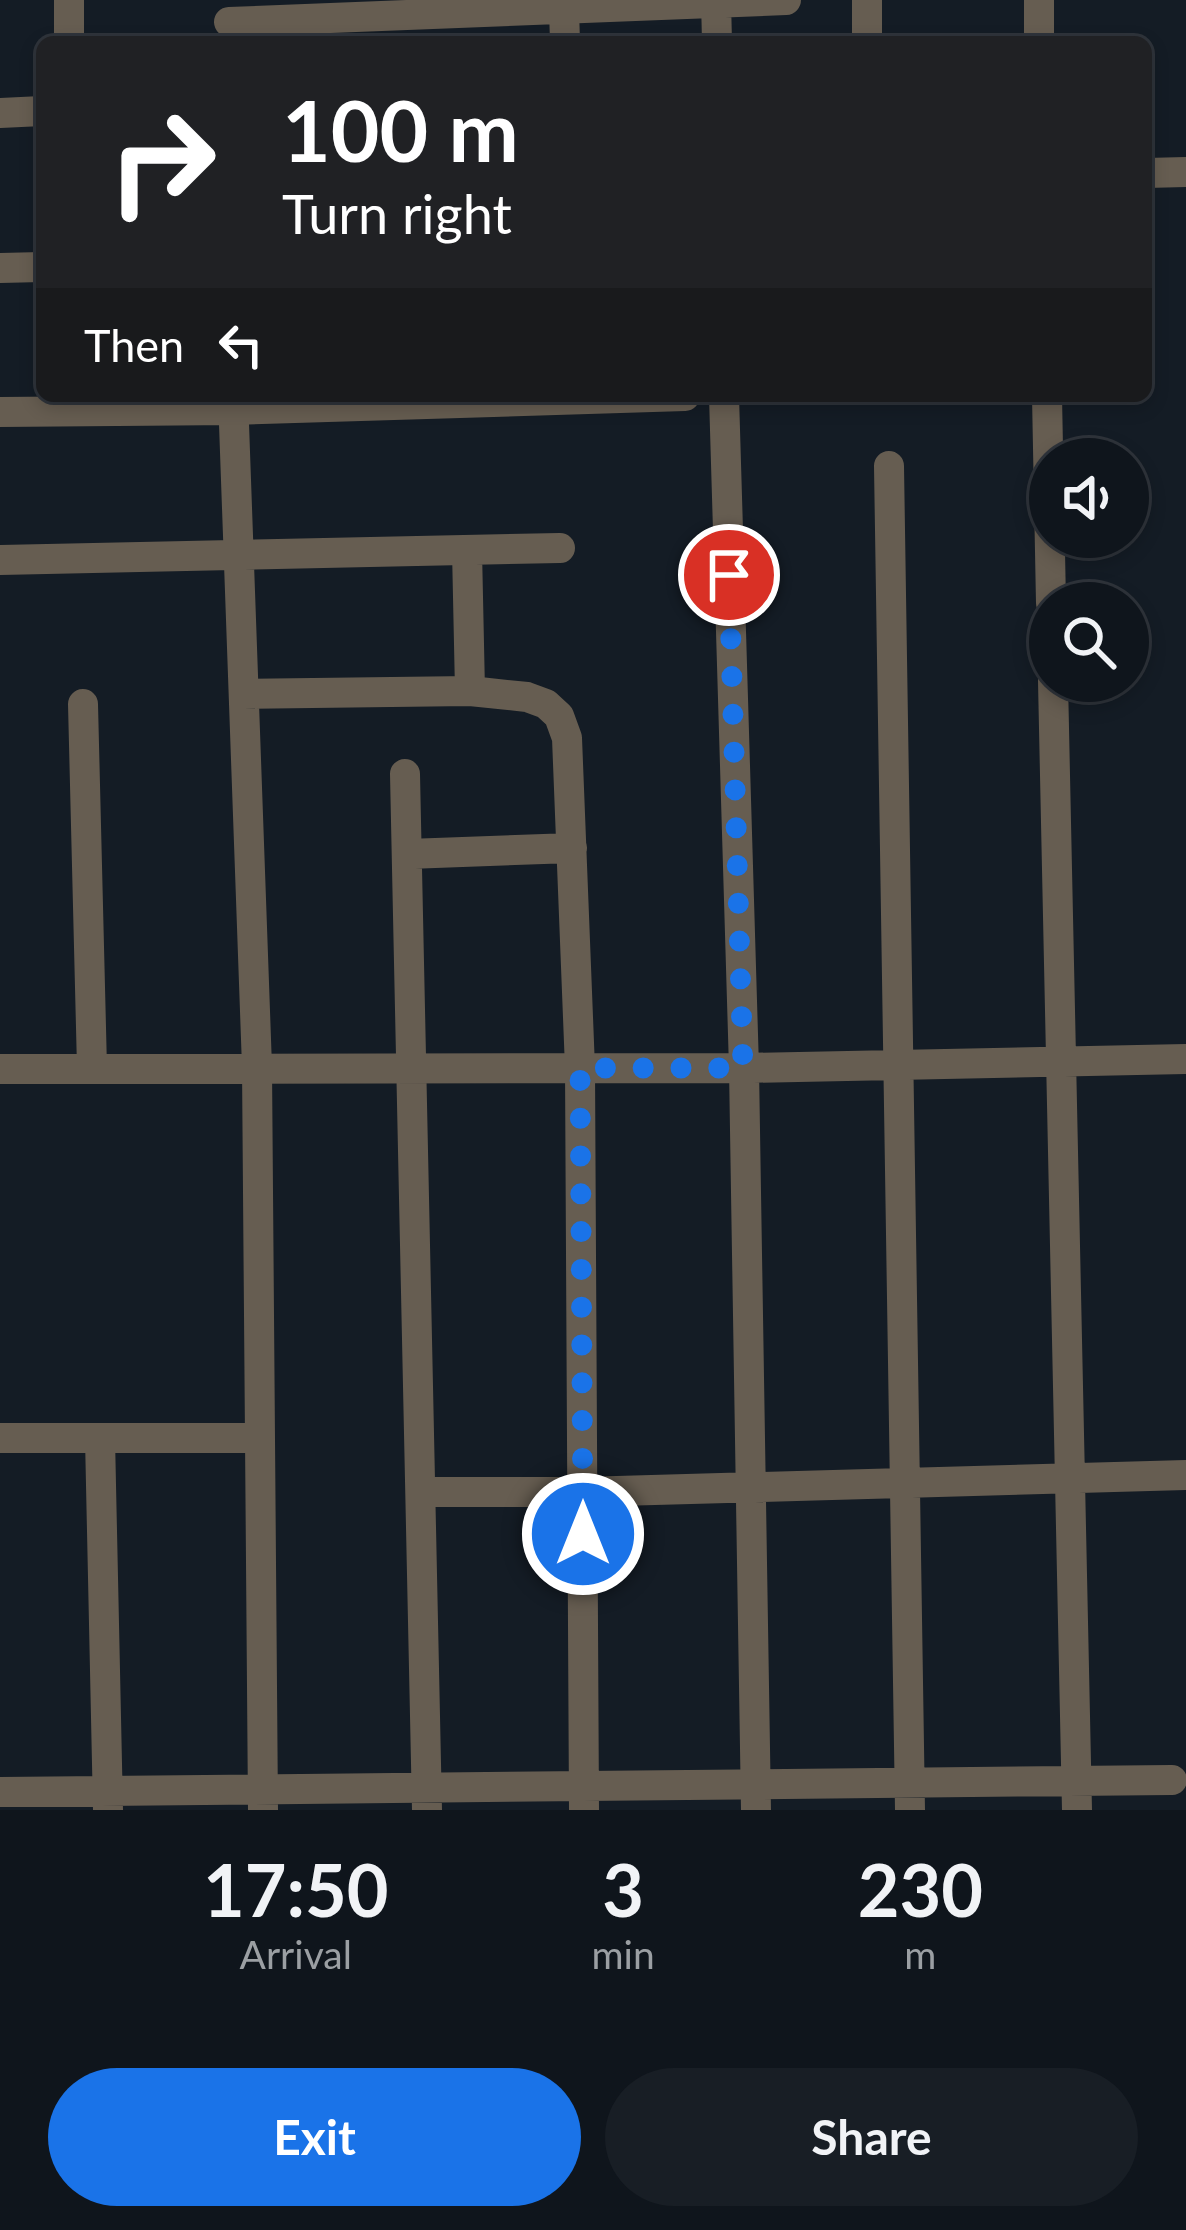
<!DOCTYPE html>
<html lang="en">
<head>
<meta charset="utf-8">
<style>
  body { margin:0; font-family:Lato,sans-serif; background:#181e25; color:#f1f3f6; height:100vh; display:flex; flex-direction:column; font-size:45px; white-space:nowrap }
  * { box-sizing:border-box; margin:0 }
  p { font-size:39px; color:#9b9fa3 }
  .icon { flex:none; width:66px; height:66px; fill:none; stroke:currentColor; stroke-width:2; stroke-linecap:round; stroke-linejoin:round }
  .map { position:relative; height:1810px; overflow:hidden }
  .details { display:flex; flex-direction:column; background:#0f151c; flex:1 }
  .details>* { flex:none }
  .guide { position:absolute; left:36px; top:36px; width:1116px; height:366px; border-radius:18px; box-shadow:0 6px 18px #0003,0 0 0 3px #2f343b; background:#202124; color:#fff; overflow:hidden }
  .tools { position:absolute; left:1029px; top:438px; display:grid; gap:24px }
  .tools a { display:grid; place-items:center; width:120px; height:120px; border-radius:50%; background:#0f151c; box-shadow:0 6px 18px #0003,0 0 0 3px #2f343b; font-size:60px }
  .pin { position:absolute; display:grid; place-items:center; width:102px; height:102px; color:#fff; margin:-51px; border:6px solid #fff; border-radius:50%; box-shadow:0 3px 12px #0007 }
  .me { position:absolute; width:132px; margin:-66px; rotate:0deg; stroke-linejoin:round; filter:drop-shadow(0 0 9px #0008) }
  .turn { display:flex; align-items:center; gap:42px; height:252px; padding:0 48px; font-size:54px }
  .turn .icon { width:156px; height:156px; stroke-width:2.5 }
  .turn b { display:block; font-size:84px; line-height:102px }
  .then { display:flex; align-items:center; height:114px; padding:0 48px; background:#0003; gap:24px; font-size:45px }
  .eta { display:flex; justify-content:space-evenly; align-items:center; height:204px; text-align:center }
  .eta b { font-size:72px; font-weight:700; line-height:84px }
  .primary-button { display:flex; gap:24px; margin-top:auto; padding:24px 48px }
  .primary-button a { flex:1; height:138px; border-radius:72px; background:#1a73e8; color:#fff; font-size:48px; font-weight:700; line-height:138px; text-align:center }
  .primary-button a+a { background:#181e25; color:#f1f3f6 }
  .map>svg:first-child { display:block }
  .lines { fill:none; stroke-linecap:round; stroke-linejoin:round }
  .minor { stroke:#665d51; stroke-width:30 }
  .route { stroke:#1a73e8; stroke-width:21; stroke-dasharray:0 37.8 }
</style>
</head>
<body>
<div class="map">
<svg width="1186" height="1810" viewBox="0 0 1186 1810">
  <rect width="100%" height="100%" fill="#141c25"/>
  <g class="lines">
    <path class="minor" d="M69 0V42
      M716 0 717 42
      M867 0V40
      M1039 0V42
      M564 9 565 42
      M229 22 786 0
      M0 113 42 111
      M1146 173 1186 172
      M0 268 42 267
      M233 396 257 1067 263 1810
      M724 396 744 1068 756 1810
      M1047 396 1051 603
      M0 412 233 410 685 396
      M889 466 910 1810
      M467 550 470 691
      M0 560 560 548
      M1053 681 1077 1810
      M244 694 470 691 527 697 546 704 559 716 567 738 580 1068 584 1810
      M83 704 92 1068
      M405 774 427 1810
      M408 854 572 848
      M0 1069 744 1068 1186 1059
      M0 1438H258
      M100 1438 108 1810
      M421 1492H582L1186 1475
      M0 1792 1172 1780"/>
  </g>
  <g class="lines">
    <path class="route" d="M583 1534 580 1068H743L729 575"/>
  </g>
</svg>
<div class="tools">
<a><svg class="icon" aria-label="sound" viewBox="0 0 24 24"><path d="M4 9h4l5-4v14l-5-4H4zM17 9q2 3 0 6"/></svg></a>
<a><svg class="icon" aria-label="search" viewBox="0 0 24 24"><circle cx="10" cy="10" r="6"/><path d="M15 15l6 6"/></svg></a>
</div>
<div class="pin" style="left:729px;top:575px;background:#d93025"><svg class="icon" aria-label="arrive" viewBox="0 0 24 24"><path d="M6 21V4h12l-3 4 3 4H6"/></svg></div>
<svg class="me" style="left:583px;top:1534px" viewBox="-20 -20 40 40"><circle r="17" fill="#1a73e8" stroke="#fff" stroke-width="3"/><path d="M0-11L8 9 0 5-8 9z" fill="#fff"/></svg>
<div class="guide">
<div class="turn"><svg class="icon" aria-label="right" viewBox="0 0 24 24"><path d="M7 20v-9h11M14 6l5 5-5 5"/></svg><div><b>100 m</b>Turn right</div></div>
<div class="then">Then<svg class="icon" aria-label="left" viewBox="0 0 24 24"><path d="M17 20v-9H6M10 6l-5 5 5 5"/></svg></div>
</div>
</div>
<section class="details">
<div class="eta">
<div><b>17:50</b><p>Arrival</p></div>
<div><b>3</b><p>min</p></div>
<div><b>230</b><p>m</p></div>
</div>
<div class="primary-button"><a>Exit</a><a>Share</a></div>
</section>
</body>
</html>
